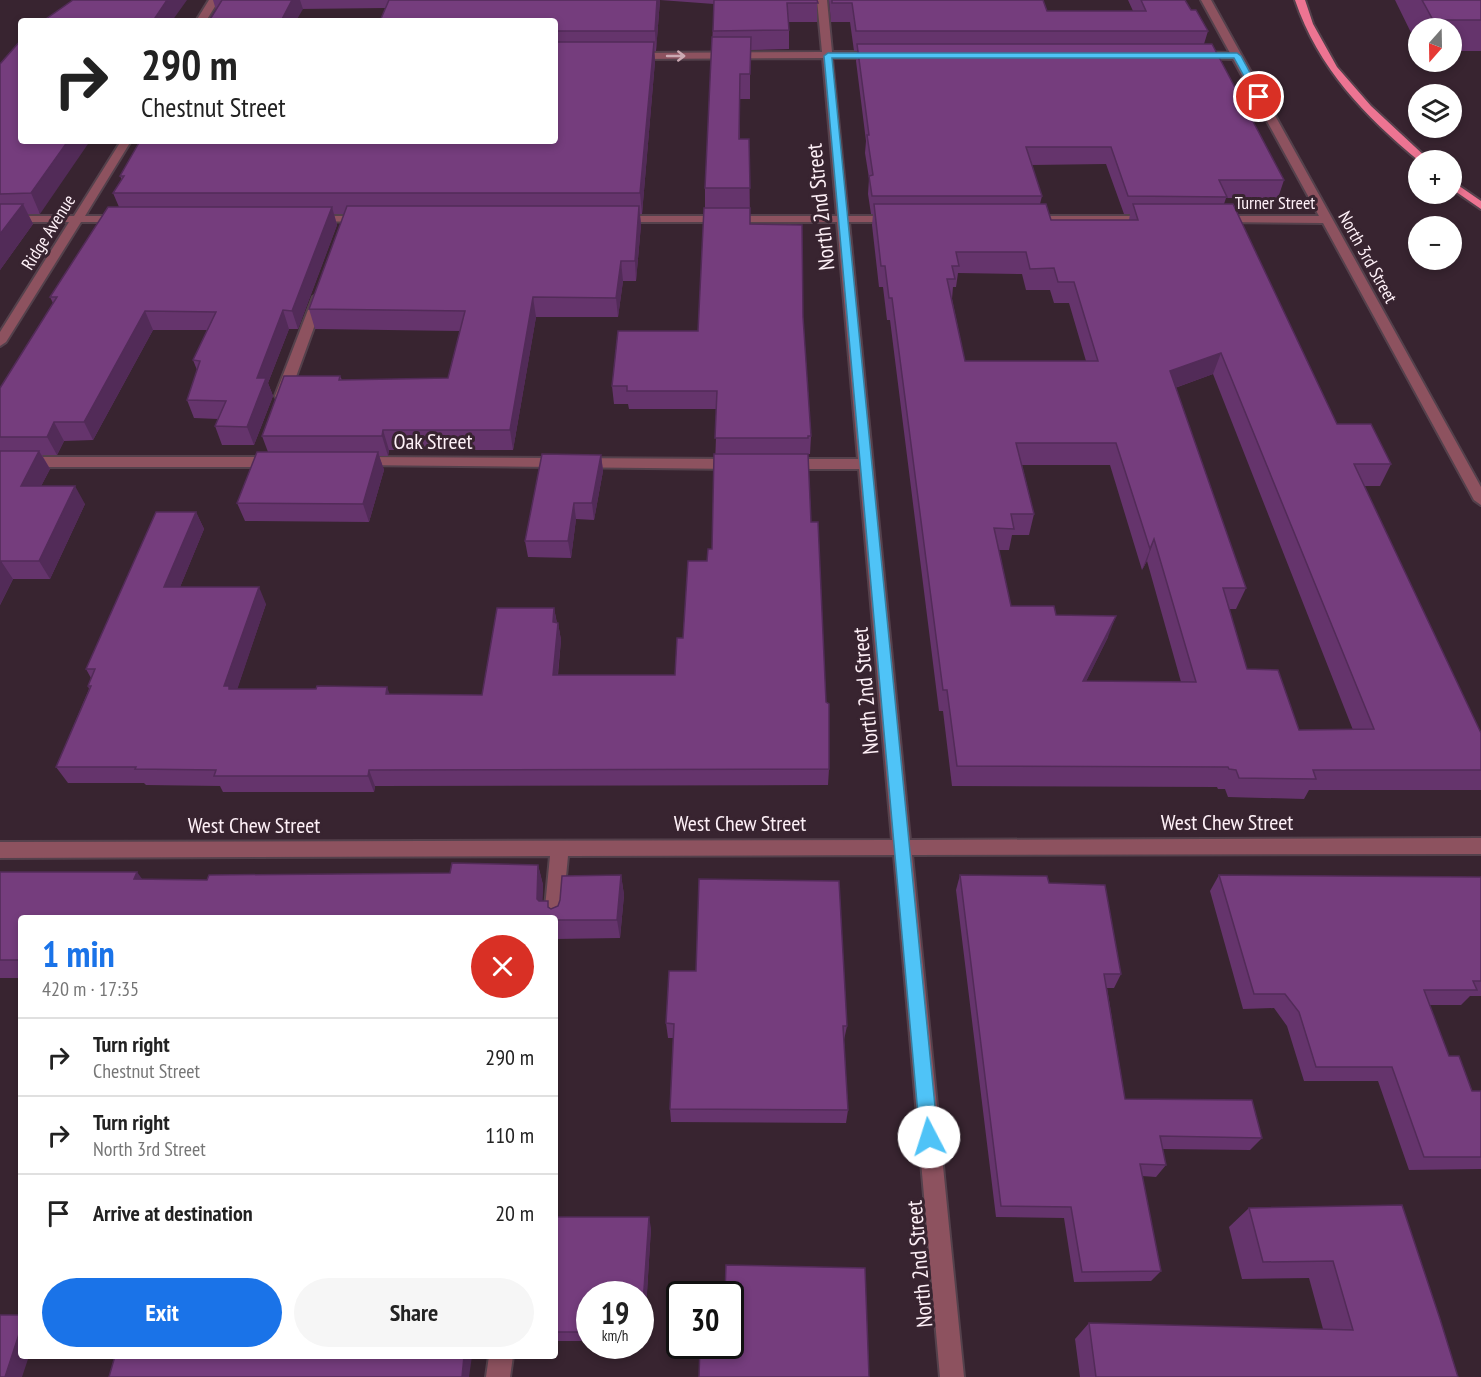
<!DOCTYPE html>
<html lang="en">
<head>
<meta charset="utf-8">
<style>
  body { margin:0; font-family:"PT Sans Narrow",sans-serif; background:#f6f6f6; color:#222; height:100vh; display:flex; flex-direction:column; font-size:22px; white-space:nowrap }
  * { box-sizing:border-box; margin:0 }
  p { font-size:20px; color:#767676 }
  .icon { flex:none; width:33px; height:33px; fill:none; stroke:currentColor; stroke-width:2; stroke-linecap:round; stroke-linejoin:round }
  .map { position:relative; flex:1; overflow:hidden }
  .panel { position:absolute; left:18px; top:915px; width:540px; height:444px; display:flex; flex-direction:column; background:#fff; border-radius:6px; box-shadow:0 3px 9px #0003 }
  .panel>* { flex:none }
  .guide { position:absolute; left:18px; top:18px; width:540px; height:126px; border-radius:6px; box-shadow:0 3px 9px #0003; background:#fff; color:#222; overflow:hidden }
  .needle { width:39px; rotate:200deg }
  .tools { position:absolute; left:1408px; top:18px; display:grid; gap:12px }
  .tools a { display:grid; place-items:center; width:54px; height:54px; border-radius:50%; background:#fff; box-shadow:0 3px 9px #0003; font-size:30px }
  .speed { position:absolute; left:576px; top:1281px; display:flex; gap:12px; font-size:30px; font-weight:700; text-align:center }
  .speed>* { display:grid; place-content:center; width:78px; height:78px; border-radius:50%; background:#fff; box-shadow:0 3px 9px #0003; line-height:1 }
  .speed small { font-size:15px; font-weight:400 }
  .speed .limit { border:3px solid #111; border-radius:9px; background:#fff; color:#111 }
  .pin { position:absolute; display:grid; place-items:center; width:51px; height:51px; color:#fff; margin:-26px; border:3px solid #fff; border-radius:50%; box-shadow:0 2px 6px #0007 }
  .me { position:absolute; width:66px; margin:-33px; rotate:355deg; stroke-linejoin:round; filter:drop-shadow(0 0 4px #0008) }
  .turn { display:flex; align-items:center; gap:21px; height:126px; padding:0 24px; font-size:27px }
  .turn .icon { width:78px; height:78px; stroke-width:2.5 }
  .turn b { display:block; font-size:42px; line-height:51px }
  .round { display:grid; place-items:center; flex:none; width:63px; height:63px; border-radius:32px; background:#f6f6f6 }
  .overview { display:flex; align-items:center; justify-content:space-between; height:102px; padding:0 24px }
  h1 { font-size:36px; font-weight:800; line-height:45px; color:#1a73e8 }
  .action { display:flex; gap:12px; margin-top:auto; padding:12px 24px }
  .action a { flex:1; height:69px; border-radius:36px; background:#1a73e8; color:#fff; font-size:24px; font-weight:800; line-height:69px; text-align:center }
  .action a+a { background:#f6f6f6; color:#222 }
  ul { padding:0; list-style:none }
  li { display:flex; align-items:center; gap:18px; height:78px; padding:0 24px; border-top:2px solid #e0e0e0 }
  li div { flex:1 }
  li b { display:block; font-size:22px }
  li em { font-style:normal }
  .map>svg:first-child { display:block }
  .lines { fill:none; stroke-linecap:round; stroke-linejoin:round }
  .minor-casing { stroke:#54414c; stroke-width:4 }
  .primary-casing { stroke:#54414c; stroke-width:4 }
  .minor { fill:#8d525f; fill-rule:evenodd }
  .primary { fill:#ed7492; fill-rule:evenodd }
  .wall { fill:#65346c; fill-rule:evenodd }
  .shaded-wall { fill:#522b58 }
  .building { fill:#753d7d; stroke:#522b58; stroke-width:1.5; fill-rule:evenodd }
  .oneway { stroke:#cba9b3 }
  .route { fill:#4fc3f7; stroke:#337fa1; stroke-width:1.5 }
  .labels { text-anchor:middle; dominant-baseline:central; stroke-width:6; stroke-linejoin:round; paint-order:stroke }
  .far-street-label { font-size:18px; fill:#fef0f7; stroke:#382430 }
  .street-label { font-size:22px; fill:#fef0f7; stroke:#382430 }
</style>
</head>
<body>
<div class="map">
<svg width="1481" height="1377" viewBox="0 0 1481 1377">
  <rect width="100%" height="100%" fill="#382430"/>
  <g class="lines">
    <g class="minor-casing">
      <path id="minor" d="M209 0H219L206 21H196Z
        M817 0H827L832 52H878L883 55 878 58H832L848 216H893L899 219 893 222H849L910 840 1481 838V854L912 855 964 1377H940L894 855 568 856 562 918 560 924 555 926V918H544L550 856 0 858V842L892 840 859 469H787L780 464 787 459H858L837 222H619L613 219 619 216H837L823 58 634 59 629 56 634 53 822 52Z
        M1201 0H1211L1481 487V505L1474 500 1323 223 1219 222 1213 219 1219 216H1319L1233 59 1198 58 1193 55 1198 52 1230 53Z
        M121 141H131L85 216H122L128 219 122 222H81L6 342 0 346V332L69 222H0V216H74Z
        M313 216H365L371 219 365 222 309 221 307 219Z
        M1030 216H1151L1157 219 1151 222 1026 221 1024 219Z
        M319 293 325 297 289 396 287 399H277L275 396 313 297Z
        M0 457H275L282 462 275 467H0Z
        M361 457 737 459 744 464 737 469 356 465 354 462 356 459Z
        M489 1356H513L510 1377H486Z"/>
    </g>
    <g class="primary-casing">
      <path id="primary" d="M1295 0H1305L1313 24 1337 67 1371 106 1429 160 1419 161C1365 116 1318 68 1295 0Z
        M1452 181 1481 201V209L1452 189Z"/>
    </g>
    <use href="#minor" class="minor"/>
    <use href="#primary" class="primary"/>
  </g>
  <path class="wall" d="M213 0H817V22H789V49L750 50V99H740V139H749L750 224 803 317 811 436 810 454H808L811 522 826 702 829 769 828 785 375 786 374 792H223L220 786 146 785 144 783H68L56 767 89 689 88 686 91 678 86 669 196 512 204 529 180 587 266 604 237 689 390 694 482 695 554 608 557 623H558L561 640 558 675H675L683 638 707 561 712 549 717 409H629L628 404H614L612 386 698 331 705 208V188L714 4 660 0 656 51H654L655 61 642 214H640L641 225 636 281H623L618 317H536L513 450H389L388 456H379L384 470 369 522 245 521 237 503 268 452 262 436 340 376 342 380 448 378 460 331 315 329 309 309 344 214H334L337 225 298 329H289L268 383 273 396 254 445H222L215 426 218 419 194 418 187 400 197 370 193 360 207 330H153L93 440 64 441 57 455H42L50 469 41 486 85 504 50 579H13L0 605V388L53 303 50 297 119 207 113 193 122 180 120 176 555 141V21L386 8 216 10Z
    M829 0H1043L1047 11H1133L1128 0H1185L1191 10 1208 31 1204 44 1284 180 1278 198H1226L1224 204 1337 424 1391 464 1380 486H1364L1481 733V790H1309L1304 799 1228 797 1225 789H1218L1217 787 952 786 943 711H939L890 320H887L883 287H879L872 225 873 214H871L868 194 869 178 865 153 866 141 856 61 857 51H854L850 22H831ZM1106 164 1124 214H1130L1129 220H1051L1040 204 1042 196 1032 165ZM958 273 1022 274 1026 290H1050L1054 303H1069L1086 361H965L952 299 953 287H956ZM1213 374 1353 730H1299L1247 669 1229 609H1236L1246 588 1175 388ZM1022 465H1110L1142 570 1147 561 1181 682 1086 681 1108 637 1056 615 1011 606 999 550H1009L1012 535H1029L1034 514Z
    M1395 0H1481V51H1452V28H1419V49Z
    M0 64 40 214H28L33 224 0 270Z
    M601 455 603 471 594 520 576 519 571 558 528 557 525 541Z
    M538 865 543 885 542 901 551 909 621 875 624 895 620 938 555 939V918H21V978H0V872L142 879 207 880 450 873Z
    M960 875 1049 883 1121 974 1114 988H1107L1125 1099 1262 1138 1250 1150 1162 1149 1166 1165 1156 1177 1142 1176 1161 1271 1151 1281 1074 1282 1064 1218 996 1217 956 890Z
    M1219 875 1481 877V996H1470L1461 1005H1429L1449 1056 1472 1091H1481V1169L1409 1170 1378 1081H1304L1287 1026 1274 1008 1243 1009 1210 891Z
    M666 1023 847 1026 844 1040 848 1110 846 1123 671 1122 670 1109 673 1038H668Z
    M1402 1205 1458 1377H1080L1075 1339 1089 1323 1323 1329 1309 1278 1242 1279 1229 1227 1249 1208Z
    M555 1217 651 1228 644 1341H640V1294H590V1341H555Z"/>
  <path class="shaded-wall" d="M167 0H187L172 21H153Z
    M292 0H300L303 9 296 21H281Z
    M657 0H660L656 51 655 31Z
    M654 42 655 61 642 214 640 193Z
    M68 141H90L40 214 31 193Z
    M23 204 33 224 0 270V234Z
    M639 206 641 225 636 281 635 261Z
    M332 207 337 225 298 329 292 311Z
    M621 261 623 281 618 317 616 298Z
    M533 297 536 317 513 450 510 430Z
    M283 310 289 329 268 383 273 396 254 445 247 427 257 378Z
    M145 311 153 330 93 440 84 422Z
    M1221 353 1213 374 1163 392 1170 371Z
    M54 422 64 441 57 455 47 437Z
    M383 430 389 450 388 456 382 436Z
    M39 451 50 469 32 504 21 486Z
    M378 452 384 470 369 522 363 504Z
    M601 455 603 471 594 520 592 503Z
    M75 486 85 504 50 579 39 561Z
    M574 503 576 519 571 558 568 541Z
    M196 512 204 529 173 604 164 587Z
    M1154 539 1147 561 1142 570 1150 549Z
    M1 561 13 579 0 605V563Z
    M259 587 266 604 235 696 224 686Z
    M554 608 557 625 553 622Z
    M1116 616 1108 637 1076 702 1083 681Z
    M558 623 561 640 556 691 553 675Z
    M387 687 393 703 386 694Z
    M369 770 375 786 374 792 368 776Z
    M538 865 543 885 542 918 537 899Z
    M137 872 151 891 134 879Z
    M621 875 624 895 620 938 617 920Z
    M649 1217 651 1228 644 1341 641 1333Z
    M21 1328V1356H29L22 1377H5Z
    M464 1356H472L469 1377H462Z"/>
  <path class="building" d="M73 0H167L153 21H43Z
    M222 0H292L281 21H209Z
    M389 0H657L655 31H555V21H380Z
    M714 0H817L818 3H787L789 30 713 31Z
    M832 0H1043L1047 11H1146L1141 0H1185L1191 10H1196L1208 31H856L852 3H832Z
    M1422 0H1481V20H1433Z
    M712 37H751L750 74H740L739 139H749L750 188H705Z
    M21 40V141H68L31 193 0 194V64Z
    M555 42H654L640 193H113L124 176H120L140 141H555Z
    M857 44H1212L1284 180H1219L1227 197 1128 196 1111 147H1026L1042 196H872L869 176 873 175 867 135H869Z
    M0 204H23L0 234Z
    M874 204H1046L1051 220H1138L1133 204H1233L1337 424H1371L1391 464H1354L1481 733V770H1313L1316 779 1239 778 1236 770 1229 769 1228 767 957 766 947 690H943L892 298H889L885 266H881ZM956 252H1026L1030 269 1054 268 1058 282H1074L1098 361H965L947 279H955L952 266H959ZM1221 353 1374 729 1299 730 1278 670 1247 669 1223 588H1246L1170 371ZM1016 443H1116L1150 549 1154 539 1196 682 1083 681 1116 616 1056 615 1054 606H1011L994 528 1014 529 1011 514H1034Z
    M347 206H639L635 261H621L616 298 533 297 510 430H383L382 436H262L284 376H340L339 380 448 378 465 311 309 309Z
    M108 207H332L292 311 283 310 257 378H266L247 427 215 426 226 401 187 400 200 361 193 360 216 312 145 311 84 422H54L47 437H0V388L57 297H50Z
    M704 208H750V224L802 225 803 317 811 436H808V438H715L717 391H627V386H612L618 331H698Z
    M0 451H39L21 486H75L39 561H1L0 563Z
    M257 452H378L363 504 237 503Z
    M542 454 601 455 592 503H574L568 541H525Z
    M714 454H808L811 522H818L826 702 829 704V769L369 770 368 776H214L216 770 135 769 136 767H56L91 686H88L95 669H86L156 512H196L164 587H259L224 686H229V689H316L317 686 387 687 386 694 482 695 497 608H554L553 622 558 623 553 675H675L677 638H683L688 561H707L708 549H712Z
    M452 863 538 865 537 899 539 901H548V907L551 909 558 906 560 900 562 876 621 875 617 920H555V918H21V960H0V872H137L134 879 207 880 209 875 450 873Z
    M960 875 1047 876 1049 883 1105 885 1121 974H1104L1125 1099 1252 1100 1262 1138 1160 1136 1166 1165 1140 1164 1161 1271 1082 1272 1071 1207 1001 1206Z
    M1219 875 1481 877V981H1473L1477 990H1424L1449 1056H1459L1472 1091H1481V1157H1424L1392 1067H1316L1299 1012 1285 994H1254Z
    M699 879 839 881 847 1026H843L848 1110 670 1109 674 1024 666 1023 669 971H696Z
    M1402 1205 1440 1319 1458 1377H1096L1089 1323 1353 1330 1333 1261 1263 1262 1249 1208Z
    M555 1217H649L641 1333 640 1294H590V1332H555Z
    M726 1265 865 1268 869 1377H699L700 1346H730V1294H725Z
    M0 1315H21V1328L5 1377H0Z
    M115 1356H464L462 1377H109Z"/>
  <defs><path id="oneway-shaft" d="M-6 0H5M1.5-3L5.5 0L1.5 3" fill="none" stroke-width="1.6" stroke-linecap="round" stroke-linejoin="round" transform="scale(1.5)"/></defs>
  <use class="oneway" href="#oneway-shaft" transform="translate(676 56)"/>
  <path class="route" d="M1237 53 1241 56 1263 97 1262 98H1256L1234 58H832L938 1137 935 1144 929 1146 923 1144 920 1137 824 56 828 53Z"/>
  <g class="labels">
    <g class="far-street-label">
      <text x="1275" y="202">Turner Street</text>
      <text transform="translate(48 232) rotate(-58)">Ridge Avenue</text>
      <text transform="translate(1368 257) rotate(61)">North 3rd Street</text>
    </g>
    <g class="street-label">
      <text transform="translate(820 207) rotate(-96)">North 2nd Street</text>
      <text x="433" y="441">Oak Street</text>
      <text transform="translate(865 691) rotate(-95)">North 2nd Street</text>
      <text x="1227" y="822">West Chew Street</text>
      <text x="740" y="823">West Chew Street</text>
      <text x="254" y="825">West Chew Street</text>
      <text transform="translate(919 1264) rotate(-95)">North 2nd Street</text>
    </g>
  </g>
</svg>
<div class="tools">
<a><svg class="needle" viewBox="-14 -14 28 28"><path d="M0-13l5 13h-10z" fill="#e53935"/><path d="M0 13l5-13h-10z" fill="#767676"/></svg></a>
<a><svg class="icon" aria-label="layers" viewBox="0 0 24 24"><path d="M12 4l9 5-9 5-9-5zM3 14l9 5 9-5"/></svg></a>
<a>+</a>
<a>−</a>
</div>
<div class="speed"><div>19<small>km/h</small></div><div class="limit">30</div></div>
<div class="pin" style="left:1259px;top:97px;background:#d93025"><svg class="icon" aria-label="arrive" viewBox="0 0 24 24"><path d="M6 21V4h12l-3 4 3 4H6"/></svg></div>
<svg class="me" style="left:929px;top:1137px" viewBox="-20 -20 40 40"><circle r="19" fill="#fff"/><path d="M0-13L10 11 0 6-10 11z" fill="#4fc3f7"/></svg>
<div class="guide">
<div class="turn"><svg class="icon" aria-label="right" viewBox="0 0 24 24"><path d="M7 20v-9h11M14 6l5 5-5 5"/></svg><div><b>290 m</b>Chestnut Street</div></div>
</div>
<section class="panel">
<div class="overview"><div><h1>1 min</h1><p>420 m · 17:35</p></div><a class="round" style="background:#d93025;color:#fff"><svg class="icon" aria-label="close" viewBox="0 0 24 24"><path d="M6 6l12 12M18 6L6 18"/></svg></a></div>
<ul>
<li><svg class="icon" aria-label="right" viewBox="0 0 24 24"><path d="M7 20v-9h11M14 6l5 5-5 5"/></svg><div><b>Turn right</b><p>Chestnut Street</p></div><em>290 m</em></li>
<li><svg class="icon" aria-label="right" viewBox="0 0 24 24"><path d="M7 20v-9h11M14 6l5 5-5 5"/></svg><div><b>Turn right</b><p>North 3rd Street</p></div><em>110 m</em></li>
<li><svg class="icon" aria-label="arrive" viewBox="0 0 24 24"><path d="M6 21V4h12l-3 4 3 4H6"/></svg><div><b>Arrive at destination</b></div><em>20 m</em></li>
</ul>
<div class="action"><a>Exit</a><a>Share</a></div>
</section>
</div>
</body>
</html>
